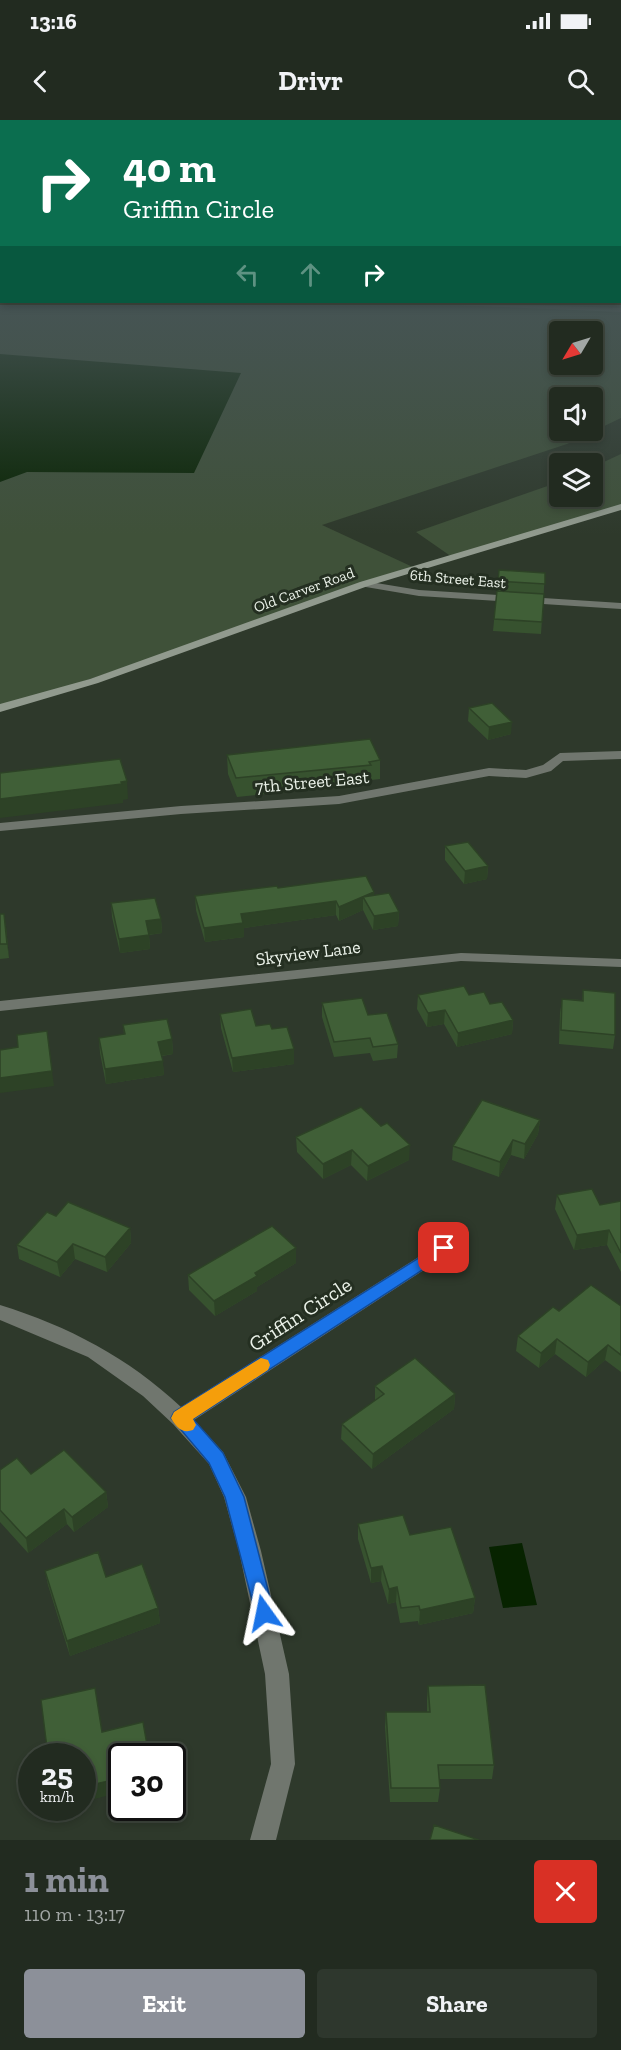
<!DOCTYPE html>
<html lang="en">
<head>
<meta charset="utf-8">
<style>
  body { margin:0; font-family:"Zilla Slab",serif; background:#2e372d; color:#f1f3f6; height:100vh; display:flex; flex-direction:column; font-size:22px; white-space:nowrap }
  * { box-sizing:border-box; margin:0 }
  p { font-size:20px; color:#a2a7a5 }
  .icon { flex:none; width:33px; height:33px; fill:none; stroke:currentColor; stroke-width:2; stroke-linecap:round; stroke-linejoin:round }
  .map { position:relative; height:1720px; overflow:hidden }
  .panel { display:flex; flex-direction:column; background:#222b20; flex:1 }
  .panel>* { flex:none }
  .top-card { position:absolute; left:0px; top:0px; width:621px; height:183px; box-shadow:0 3px 9px #0003,0 0 0 2px #3f473e; background:#0b6e4f; color:#fff; overflow:hidden }
  .needle { width:39px; rotate:232deg }
  .controls { position:absolute; left:549px; top:201px; display:grid; gap:12px }
  .controls a { display:grid; place-items:center; width:54px; height:54px; border-radius:6px; background:#222b20; box-shadow:0 3px 9px #0003,0 0 0 2px #3f473e; font-size:30px }
  .speed { position:absolute; left:18px; top:1623px; display:flex; gap:12px; font-size:30px; font-weight:700; text-align:center }
  .speed>* { display:grid; place-content:center; width:78px; height:78px; border-radius:50%; background:#222b20; box-shadow:0 3px 9px #0003,0 0 0 2px #3f473e; line-height:1 }
  .speed small { font-size:15px; font-weight:400 }
  .speed .limit { border:3px solid #111; border-radius:9px; background:#fff; color:#111 }
  .pin { position:absolute; display:grid; place-items:center; width:51px; height:51px; color:#fff; margin:-26px; border-radius:12px; box-shadow:0 3px 9px #0006 }
  .me { position:absolute; width:66px; margin:-33px; rotate:348deg; stroke-linejoin:round; filter:drop-shadow(0 0 4px #0008) }
  .turn { display:flex; align-items:center; gap:21px; height:126px; padding:0 24px; font-size:27px }
  .turn .icon { width:78px; height:78px; stroke-width:2.5 }
  .turn b { display:block; font-size:42px; line-height:51px }
  .lanes { display:flex; align-items:center; height:57px; padding:0 24px; background:#0003; justify-content:center; gap:30px; direction:ltr }
  .lanes .off { opacity:.35 }
  .round { display:grid; place-items:center; flex:none; width:63px; height:63px; border-radius:6px; background:#2e372d }
  .headline { display:flex; align-items:center; justify-content:space-between; height:102px; padding:0 24px }
  h1 { font-size:36px; font-weight:800; line-height:45px; color:#8c9099 }
  .action { display:flex; gap:12px; margin-top:auto; padding:12px 24px }
  .action a { flex:1; height:69px; border-radius:6px; background:#8c9099; color:#fff; font-size:24px; font-weight:800; line-height:69px; text-align:center }
  .action a+a { background:#2e372d; color:#f1f3f6 }
  .status { display:flex; justify-content:space-between; align-items:center; height:42px; padding:0 30px; background:#222b20; direction:ltr }
  .status svg { height:16px; fill:currentColor }
  header { display:flex; justify-content:space-between; align-items:center; height:78px; padding:0 24px; background:#222b20; font-size:27px; font-weight:800 }
  .map>svg:first-child { display:block }
  .green { fill:#3f5139; fill-rule:evenodd }
  .water { fill:#072300 }
  .lines { fill:none; stroke-linecap:round; stroke-linejoin:round }
  .street { fill:#70766e; fill-rule:evenodd }
  .secondary { fill:#919a8e; fill-rule:evenodd }
  .wall { fill:#37522f }
  .shaded-wall { fill:#2d4226 }
  .building { fill:#405f37; stroke:#2d4226; stroke-width:1.5 }
  .route { fill:#1a73e8; stroke:#114b97; stroke-width:1.5 }
  .slow { fill:#f59e0b }
  .labels { text-anchor:middle; dominant-baseline:central; stroke-width:6; stroke-linejoin:round; paint-order:stroke }
  .far-street-label { font-size:15px; fill:#ebf2e9; stroke:#242f21 }
  .street-label { font-size:18px; fill:#ebf2e9; stroke:#242f21 }
  .near-street-label { font-size:21px; fill:#ebf2e9; stroke:#242f21 }
</style>
</head>
<body>
<div class="status"><b>13:16</b><svg viewBox="0 0 49 12"><path d="M0 12V9h3v3zM5 12V6h3v6zM10 12V3h3v9zM15 12V0h3v12zM26 1h20v11H26zM47 4h2v5h-2z"/></svg></div>
<header><svg class="icon" aria-label="back" viewBox="0 0 24 24"><path d="M15 5l-7 7 7 7"/></svg>Drivr<svg class="icon" aria-label="search" viewBox="0 0 24 24"><circle cx="10" cy="10" r="6"/><path d="M15 15l6 6"/></svg></header>
<div class="map">
<svg width="621" height="1720" viewBox="0 0 621 1720">
  <rect width="100%" height="100%" fill="#2e392b"/>
  <path class="green" d="M0 174 2 182H620L621 174V298L567 324 322 405 415 448 14 585 0 587ZM560 212H592V244H560ZM560 278H592V310H560Z
    M621 334V387L452 437 416 412 559 362 560 376H592L593 347Z"/>
  <path class="water" d="M0 234 241 253 194 353 27 352 0 362Z
    M522 1423 537 1485 503 1488 489 1427Z"/>
  <g class="lines">
    <path class="street" d="M428 182 621 188V192L431 184Z
      M364 461 419 470 621 483V489L419 476 360 466 359 464Z
      M621 631V639L563 641 551 651 526 658 489 656 339 684 181 694 0 711V703L181 686 339 676 489 648 526 650 543 645 560 633Z
      M461 833 621 839V847L461 841 0 891V881Z
      M444 1121 450 1123 453 1128 450 1133 194 1300 223 1332 246 1377 261 1431 289 1554 295 1644 276 1720H250L271 1644 265 1554 239 1431 224 1377 209 1344 173 1304 143 1276 88 1237 0 1200V1185C68 1206 129 1238 181 1287Z"/>
    <path class="secondary" d="M621 384V390L368 466 98 563 0 592V584L90 559 360 462Z"/>
  </g>
  <path class="wall" d="M499 450 545 453 541 514 493 511Z
    M469 588 511 614 488 620 468 601Z
    M227 635 380 640V659L371 660 370 663 237 677 228 654Z
    M445 726 488 746 487 759 464 764 445 740Z
    M278 768 374 775 399 792 398 806 373 810 363 790 339 801 336 795 244 808V817L205 822 196 790 195 776Z
    M111 783 161 799 162 813 149 815 150 829 120 833 112 797Z
    M0 794 6 807 9 838 0 839Z
    M583 870 615 915 613 929 559 924 560 893 562 879 582 880Z
    M418 875H469L490 884 513 900 512 914 457 927 444 904 427 907 417 889Z
    M322 883 368 895 398 924 397 938 373 941 370 933 334 937 322 897Z
    M220 894 256 906 272 909 294 944 233 952 221 908Z
    M123 905 172 919 173 934 162 936 164 955 106 964 100 933 99 918 124 915Z
    M540 1000 538 1014 524 1039 511 1035 499 1057 452 1040 453 1026Z
    M296 1017 409 1040 367 1061 351 1045 323 1059 297 1032Z
    M557 1075 600 1085 621 1081V1152L607 1125 574 1130 555 1089Z
    M56 1096 130 1108 131 1123 107 1152 75 1139 60 1157 19 1139 17 1125Z
    M296 1143 257 1167V1171L215 1196 189 1170 188 1155Z
    M621 1186V1252L605 1240 586 1257 555 1234 539 1248 516 1231 518 1216 559 1191Z
    M375 1266 455 1274 454 1289 372 1349 341 1319 342 1304 375 1281Z
    M0 1350 31 1354 106 1372 108 1387 74 1412 67 1404 28 1433 0 1402Z
    M358 1404 410 1415 475 1478 473 1493 419 1505 418 1501 400 1503 396 1482 388 1484 381 1461 371 1463 358 1419Z
    M45 1451 106 1457 158 1488 160 1503 70 1536 48 1465Z
    M428 1566 494 1645 492 1659H439L440 1668 438 1682H390L385 1607 386 1592H427V1580Z"/>
  <path class="shaded-wall" d="M512 602 511 614 488 620 489 607Z
    M127 661 128 679 123 680V683L0 698V679Z
    M488 746 487 759 464 764 465 751Z
    M374 772V786L363 777V790L339 801V787Z
    M336 781V795L244 808V817L205 822 204 808 241 794Z
    M399 792 398 806 373 810 374 796Z
    M4 794 6 807 9 838 7 824Z
    M161 799 162 813 147 815 146 801Z
    M149 815 150 829 120 833 119 819Z
    M445 890 444 904 427 907 428 893Z
    M513 900 512 914 457 927 458 913Z
    M172 919 173 934 159 936 158 922Z
    M294 929V944L233 952 232 938Z
    M163 941 164 955 106 964 105 949Z
    M52 951 54 966 0 973V958Z
    M540 1000 538 1014 524 1039 525 1024Z
    M513 1020 511 1035 499 1057 500 1042Z
    M410 1025 409 1040 367 1061 368 1046Z
    M352 1030 351 1045 323 1059V1044Z
    M130 1108 131 1123 107 1152 105 1137Z
    M609 1110 607 1125 574 1130 577 1115Z
    M73 1124 75 1139 60 1157 57 1142Z
    M296 1128V1143L257 1167V1171L215 1196 214 1181 255 1153Z
    M557 1219 555 1234 539 1248 541 1233Z
    M608 1225 605 1240 586 1257 588 1242Z
    M455 1274 454 1289 372 1349 373 1334Z
    M106 1372 108 1387 74 1412 72 1397Z
    M64 1389 67 1404 28 1433 26 1418Z
    M382 1446 381 1461 371 1463V1448Z
    M397 1467 396 1482 388 1484 389 1469Z
    M475 1478 473 1493 419 1505 420 1490Z
    M158 1488 160 1503 70 1536 67 1521Z
    M122 1658V1672L82 1682V1667Z"/>
  <path class="building" d="M499 450 545 453V464L498 461Z
    M497 471 544 474 542 502 494 499Z
    M492 583 512 602 489 607 469 588Z
    M370 619 380 640 369 642 371 645 236 658 227 635Z
    M120 639 127 661 121 662 122 664 0 679V653Z
    M468 722 488 746 465 751 445 726Z
    M366 756 374 772 339 787 336 781 241 794 243 803 204 808 195 776 277 766 278 768Z
    M389 773 399 792 374 796 363 777Z
    M155 778 161 799 146 801 149 815 119 819 111 783Z
    M0 794H4L7 824H0Z
    M464 866 469 875 484 872 490 884 502 882 513 900 458 913 445 890 428 893 418 875Z
    M583 870 615 873V915L561 910 562 879 583 881Z
    M362 878 368 895 387 893 398 924 373 927 370 918 334 922 322 883Z
    M251 889 256 906 270 904 272 909 287 907 294 929 232 938 220 894Z
    M167 899 172 919 158 922 163 941 105 949 99 918 125 914 123 905Z
    M47 911 52 951 0 958V930L18 927 17 915Z
    M482 980 540 1000 525 1024 513 1020 500 1042 453 1026Z
    M361 987 381 1006 387 1003 410 1025 368 1046 352 1030 323 1044 296 1017Z
    M592 1069 600 1085 621 1081V1133L609 1110 577 1115 557 1075Z
    M68 1082 130 1108 105 1137 73 1124 57 1142 17 1125 47 1092 56 1096Z
    M272 1106 296 1128 255 1153 257 1156 214 1181 188 1155Z
    M591 1165 621 1186V1235L608 1225 588 1242 557 1219 541 1233 518 1216 553 1187 559 1191Z
    M415 1238 455 1274 373 1334 342 1304 384 1274 375 1266Z
    M64 1330 106 1372 72 1397 64 1389 26 1418 0 1390V1350L17 1338 31 1354Z
    M403 1395 410 1415 451 1407 475 1478 420 1490 419 1486 401 1488 397 1467 389 1469 382 1446 371 1448 358 1404Z
    M98 1432 106 1457 142 1444 158 1488 67 1521 45 1451Z
    M485 1565 494 1645H438L440 1668H391L386 1592H430L428 1566Z
    M95 1568 102 1612 143 1602 149 1636H122V1658L82 1667V1636H48L41 1580Z
    M434 1705 479 1720H430Z"/>
  <linearGradient id="sky" x2="0" y2="1"><stop stop-color="#191f18"/><stop offset="0.42" stop-color="#465455"/><stop offset="1" stop-color="#465455" stop-opacity="0"/></linearGradient>
  <rect width="621" height="415" fill="url(#sky)"/>
  <path class="route" d="M444 1122 450 1124 452 1128 450 1132 193 1299 223 1333 244 1377 274 1493 271 1499 264 1502 257 1499 225 1377 209 1343 171 1298 174 1292Z"/>
  <path class="slow" d="M261 1238 268 1240 270 1245 268 1250 193 1299 196 1305 193 1310C182 1314 176 1307 171 1298L174 1292Z"/>
  <g class="labels">
    <g class="far-street-label">
      <text transform="translate(458 459) rotate(5)">6th Street East</text>
      <text transform="translate(304 470) rotate(-20)">Old Carver Road</text>
    </g>
    <g class="street-label">
      <text transform="translate(312 662) rotate(-5)">7th Street East</text>
      <text transform="translate(308 833) rotate(-7)">Skyview Lane</text>
    </g>
    <g class="near-street-label">
      <text transform="translate(300 1194) rotate(-33)">Griffin Circle</text>
    </g>
  </g>
</svg>
<div class="controls">
<a><svg class="needle" viewBox="-14 -14 28 28"><path d="M0-13l5 13h-10z" fill="#e53935"/><path d="M0 13l5-13h-10z" fill="#a2a7a5"/></svg></a>
<a><svg class="icon" aria-label="sound" viewBox="0 0 24 24"><path d="M4 9h4l5-4v14l-5-4H4zM17 9q2 3 0 6"/></svg></a>
<a><svg class="icon" aria-label="layers" viewBox="0 0 24 24"><path d="M12 4l9 5-9 5-9-5zM3 14l9 5 9-5"/></svg></a>
</div>
<div class="speed"><div>25<small>km/h</small></div><div class="limit">30</div></div>
<div class="pin" style="left:444px;top:1128px;background:#d93025"><svg class="icon" aria-label="arrive" viewBox="0 0 24 24"><path d="M6 21V4h12l-3 4 3 4H6"/></svg></div>
<svg class="me" style="left:264px;top:1493px" viewBox="-20 -20 40 40"><path d="M0-17L14 15 0 8-14 15z" fill="#1a73e8" stroke="#fff" stroke-width="4"/></svg>
<div class="top-card">
<div class="turn"><svg class="icon" aria-label="right" viewBox="0 0 24 24"><path d="M7 20v-9h11M14 6l5 5-5 5"/></svg><div><b>40 m</b>Griffin Circle</div></div>
<div class="lanes"><svg class="icon off" aria-label="left" viewBox="0 0 24 24"><path d="M17 20v-9H6M10 6l-5 5 5 5"/></svg><svg class="icon off" aria-label="ahead" viewBox="0 0 24 24"><path d="M12 20V5M6 11l6-6 6 6"/></svg><svg class="icon" aria-label="right" viewBox="0 0 24 24"><path d="M7 20v-9h11M14 6l5 5-5 5"/></svg></div>
</div>
</div>
<section class="panel">
<div class="headline"><div><h1>1 min</h1><p>110 m · 13:17</p></div><a class="round" style="background:#d93025;color:#fff"><svg class="icon" aria-label="close" viewBox="0 0 24 24"><path d="M6 6l12 12M18 6L6 18"/></svg></a></div>
<div class="action"><a>Exit</a><a>Share</a></div>
</section>
</body>
</html>
